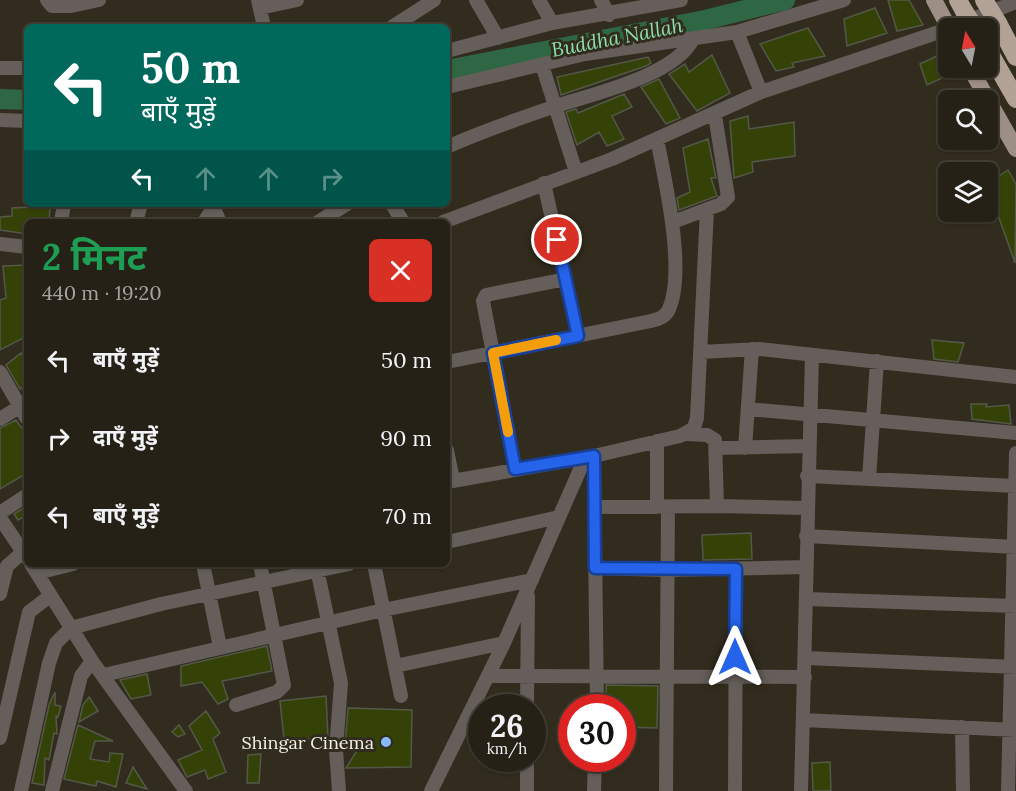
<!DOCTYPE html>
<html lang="hi">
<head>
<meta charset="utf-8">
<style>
  body { margin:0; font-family:Lora,"Noto Sans Devanagari",serif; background:#2e291f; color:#f1f3f6; height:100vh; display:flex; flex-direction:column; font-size:22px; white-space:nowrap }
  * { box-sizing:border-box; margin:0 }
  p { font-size:20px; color:#a4a3a1 }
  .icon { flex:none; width:33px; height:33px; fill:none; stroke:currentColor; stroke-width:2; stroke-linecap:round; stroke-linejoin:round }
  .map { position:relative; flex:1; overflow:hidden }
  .drawer { position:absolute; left:24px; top:219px; width:426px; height:348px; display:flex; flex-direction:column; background:#262116; border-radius:9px; box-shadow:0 2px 4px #0004,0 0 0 2px #423e35 }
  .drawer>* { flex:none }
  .top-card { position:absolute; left:24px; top:24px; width:426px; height:183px; border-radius:9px; box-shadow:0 2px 4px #0004,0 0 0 2px #423e35; background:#00695c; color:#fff; overflow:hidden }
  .needle { width:39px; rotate:350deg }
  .tools { position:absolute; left:938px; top:18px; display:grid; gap:12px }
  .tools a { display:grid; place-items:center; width:60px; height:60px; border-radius:9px; background:#262116; box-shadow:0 2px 4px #0004,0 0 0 2px #423e35; font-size:30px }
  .speed { position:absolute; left:468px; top:694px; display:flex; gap:12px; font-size:30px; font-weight:700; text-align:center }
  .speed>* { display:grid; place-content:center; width:78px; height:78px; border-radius:50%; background:#262116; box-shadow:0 2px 4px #0004,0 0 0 2px #423e35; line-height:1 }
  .speed small { font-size:15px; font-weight:400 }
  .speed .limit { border:9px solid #d22; background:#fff; color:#111 }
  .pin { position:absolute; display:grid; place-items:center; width:51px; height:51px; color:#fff; margin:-26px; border:3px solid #fff; border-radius:50%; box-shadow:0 2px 6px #0007 }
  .me { position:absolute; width:66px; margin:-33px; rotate:0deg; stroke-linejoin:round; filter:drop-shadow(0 0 4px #0008) }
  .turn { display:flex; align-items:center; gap:21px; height:126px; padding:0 18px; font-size:27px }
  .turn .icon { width:78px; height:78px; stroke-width:2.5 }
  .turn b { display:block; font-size:42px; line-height:51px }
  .lanes { display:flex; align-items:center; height:57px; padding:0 18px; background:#0003; justify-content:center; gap:30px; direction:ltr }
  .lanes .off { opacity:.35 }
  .round { display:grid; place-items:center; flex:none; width:63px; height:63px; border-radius:9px; background:#2e291f }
  .head { display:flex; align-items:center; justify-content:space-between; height:102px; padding:0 18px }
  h1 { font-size:36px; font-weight:700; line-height:45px; color:#1e9e55 }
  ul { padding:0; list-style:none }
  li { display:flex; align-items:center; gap:18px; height:78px; padding:0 18px }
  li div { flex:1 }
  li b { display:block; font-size:22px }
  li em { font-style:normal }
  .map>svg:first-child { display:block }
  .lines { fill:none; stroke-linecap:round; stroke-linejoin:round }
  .river { stroke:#2f6644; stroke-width:20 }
  .building { fill:#354207; stroke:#535849; stroke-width:1.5 }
  .minor { stroke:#655e5a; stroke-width:14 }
  .major { stroke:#9d8f85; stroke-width:16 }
  .highway { stroke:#b2a296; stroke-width:18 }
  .highway-bridge { stroke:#b2a296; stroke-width:18 }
  .route-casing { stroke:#184099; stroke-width:15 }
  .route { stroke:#2563eb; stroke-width:10 }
  .slow { stroke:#f59e0b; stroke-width:10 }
  .poi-dot { fill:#85bbfb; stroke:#322c1e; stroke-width:2 }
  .labels { text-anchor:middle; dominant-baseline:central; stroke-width:6; stroke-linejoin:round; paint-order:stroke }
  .poi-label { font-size:18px; fill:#f4f0e7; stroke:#322c1e; text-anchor:end }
  .water-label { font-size:20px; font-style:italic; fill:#8ddfaa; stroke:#322c1e }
</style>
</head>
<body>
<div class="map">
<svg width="1016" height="791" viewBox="0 0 1016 791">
  <rect width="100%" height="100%" fill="#322c1e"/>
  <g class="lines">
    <path class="river" d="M447 70 705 20 785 0
      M0 99 27 100"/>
  </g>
  <path class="building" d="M888 0H909L923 25 897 31Z
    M875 8 887 33 847 46 844 19Z
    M808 28 825 56 792 63 794 67 776 71 760 44Z
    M941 54 953 73 927 85 920 64Z
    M712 55 730 93 697 111 669 74 685 64 689 72Z
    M648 57 651 63 646 66 561 95 557 77Z
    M659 79 680 118 666 124 641 87Z
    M624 94 632 107 612 116 624 139 607 146 599 132 577 145 566 112 576 109 578 113Z
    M748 116 749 129 794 122 795 156 752 162 753 172 734 178 730 121Z
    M708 139 716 178H711L717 196 679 210 677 198 690 192 683 148Z
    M1008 170 1016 184 1015 263 987 184Z
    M30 207H50L49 222H27V234L0 230V217L12 216V208Z
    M27 265V336L0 350V300L6 298 3 266Z
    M932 340 964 343 958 362 934 359Z
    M21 353 27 364V385L20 389 6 365Z
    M971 404H987L986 407 1009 405 1011 424 972 419Z
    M16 420 27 435V473L0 489V428Z
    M27 506V515L18 520 14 514Z
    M751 533 752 559 703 560 702 535Z
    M267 646 272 671 222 681 228 699 218 704 202 682 181 686V666Z
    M147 674 151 695 131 699 120 680Z
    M606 685 658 686 657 728 622 727V708H606Z
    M55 692V705L61 706 58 717 56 716 57 734 54 733 49 760 45 758 44 785 32 783 49 705Z
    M326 696 328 738 284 740 280 701Z
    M89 697 98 711 79 722 83 705Z
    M348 708 412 710 411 767 346 768 360 746H345Z
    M206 711 220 733 213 739 226 772 208 779 205 770 187 777 178 760 202 750 189 726Z
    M78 725 113 741H95L90 759 109 762 110 753 123 754 116 787 97 781 96 786 64 779Z
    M179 725 185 734 178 737 172 732Z
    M261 754 259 783H247L248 755Z
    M830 762 831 791H813L812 763Z
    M133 767 147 789 126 783Z"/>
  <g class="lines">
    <path class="minor" d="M47 0 52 6H71L99 0
      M258 0 264 27
      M476 0 498 38
      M539 0 552 23
      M601 0 609 15
      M260 8 297 0
      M392 27 434 0
      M950 28 1016 2
      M737 32 761 92
      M447 51 552 23 681 0
      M542 65 576 172
      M0 68H27
      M447 87 585 54 737 32 844 0
      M0 120 27 121
      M447 147C480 132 515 120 550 108 588 95 674 77 693 39
      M544 183 578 336
      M212 204 220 222
      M392 204 403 222
      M61 222 64 204
      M136 222 141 204
      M204 222 216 204
      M318 222 347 204
      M443 222 612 159 761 92 948 29
      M673 222 721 204 728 197 715 115
      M0 244 27 247
      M700 352 760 349 1016 377
      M447 362 651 321C658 319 666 317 669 309 686 271 665 180 657 139
      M0 372 27 419
      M748 409 1016 433
      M0 419 27 402
      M686 434 707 435 715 440 717 506 806 508
      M657 441V507
      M716 448 808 446
      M745 448 752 349
      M447 450 453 480
      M594 456 597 708
      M515 469 483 301 486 295 566 279
      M807 476 1016 486
      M869 479 877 361
      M447 482 594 456 680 436 694 428 697 418 707 209
      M594 507 717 506
      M0 513 27 495
      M0 518 27 558
      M806 536 1016 547
      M447 542 559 517
      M31 564 92 661 186 791
      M203 564 220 647
      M316 564 341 683 336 750 339 791
      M374 564 401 696
      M595 568 666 570 806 567
      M37 573 73 564
      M0 594 7 566 23 552
      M806 599 1016 606
      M806 658 1016 667
      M395 666 504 643
      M104 675 383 610 532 580
      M488 676 805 677
      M236 705 277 692 284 685 260 564
      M527 708 528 596
      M803 720 1016 730
      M962 727 963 791
      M0 738 29 612 50 596
      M527 759V791
      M21 791 49 663 56 643 71 628 161 604 349 564
      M52 791 81 676 92 661
      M431 791 504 643 585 458
      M594 791 595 759
      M666 791 668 507
      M735 791 736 569
      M801 791 812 355
      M1008 791 1016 453"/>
    <path class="major" d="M934 0 949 28
      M970 68 1016 149"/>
    <path class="highway" d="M958 0 964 11
      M998 23 1016 57"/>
    <path class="highway-bridge" d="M984 0 998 23
      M964 11 975 28
      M992 57 1016 99"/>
  </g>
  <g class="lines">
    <g class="route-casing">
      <path id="route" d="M557 240 578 336 493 353 515 469 594 456 595 568 736 569 735 657"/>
    </g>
    <use href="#route" class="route"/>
    <path class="slow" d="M508 432 493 353 556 340"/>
  </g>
  <circle class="poi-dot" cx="386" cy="742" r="6"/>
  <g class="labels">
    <g class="poi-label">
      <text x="374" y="742">Shingar Cinema</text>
    </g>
    <g class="water-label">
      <text transform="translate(617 37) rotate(-11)">Buddha Nallah</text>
    </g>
  </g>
</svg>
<div class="tools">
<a><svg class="needle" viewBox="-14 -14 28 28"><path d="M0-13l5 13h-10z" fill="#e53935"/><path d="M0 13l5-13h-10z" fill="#a4a3a1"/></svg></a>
<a><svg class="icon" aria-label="search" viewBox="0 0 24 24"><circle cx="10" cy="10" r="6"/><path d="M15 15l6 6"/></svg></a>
<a><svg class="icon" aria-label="layers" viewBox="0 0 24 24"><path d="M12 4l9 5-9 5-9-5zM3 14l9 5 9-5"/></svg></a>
</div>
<div class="speed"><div>26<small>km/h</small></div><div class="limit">30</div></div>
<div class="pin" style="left:557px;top:240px;background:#d93025"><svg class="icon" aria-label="arrive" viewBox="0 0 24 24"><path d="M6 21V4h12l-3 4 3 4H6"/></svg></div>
<svg class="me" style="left:735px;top:657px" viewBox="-20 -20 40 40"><path d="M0-17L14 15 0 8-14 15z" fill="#2563eb" stroke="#fff" stroke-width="4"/></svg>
<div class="top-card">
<div class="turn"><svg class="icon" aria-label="left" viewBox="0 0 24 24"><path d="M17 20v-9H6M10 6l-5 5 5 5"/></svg><div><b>50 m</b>बाएँ मुड़ें</div></div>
<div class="lanes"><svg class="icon" aria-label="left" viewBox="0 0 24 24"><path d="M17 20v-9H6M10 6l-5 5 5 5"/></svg><svg class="icon off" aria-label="ahead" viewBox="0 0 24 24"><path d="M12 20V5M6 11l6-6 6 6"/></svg><svg class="icon off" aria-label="ahead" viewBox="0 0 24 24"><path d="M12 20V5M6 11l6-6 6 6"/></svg><svg class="icon off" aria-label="right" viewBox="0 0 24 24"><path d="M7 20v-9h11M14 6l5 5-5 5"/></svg></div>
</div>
<section class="drawer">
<div class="head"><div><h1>2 मिनट</h1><p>440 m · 19:20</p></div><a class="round" style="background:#d93025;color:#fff"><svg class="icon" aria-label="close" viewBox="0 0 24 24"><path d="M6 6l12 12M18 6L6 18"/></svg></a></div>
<ul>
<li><svg class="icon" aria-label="left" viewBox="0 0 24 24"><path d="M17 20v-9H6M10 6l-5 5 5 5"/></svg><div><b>बाएँ मुड़ें</b></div><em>50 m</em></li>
<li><svg class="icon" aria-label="right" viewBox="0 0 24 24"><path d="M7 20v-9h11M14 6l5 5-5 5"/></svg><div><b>दाएँ मुड़ें</b></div><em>90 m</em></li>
<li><svg class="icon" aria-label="left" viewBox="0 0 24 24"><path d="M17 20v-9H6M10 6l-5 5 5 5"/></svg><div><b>बाएँ मुड़ें</b></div><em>70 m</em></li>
</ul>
</section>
</div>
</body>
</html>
